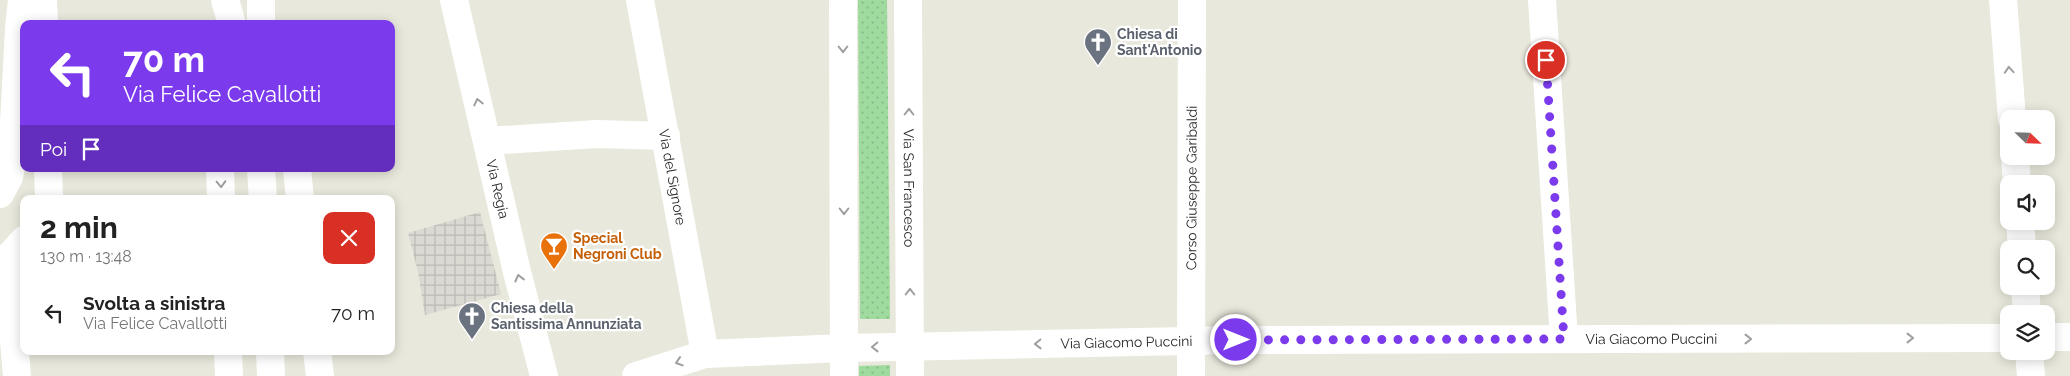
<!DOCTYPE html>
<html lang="it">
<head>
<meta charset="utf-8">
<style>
  body { margin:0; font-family:Raleway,sans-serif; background:#f6f6f6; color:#222; height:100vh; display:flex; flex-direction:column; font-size:19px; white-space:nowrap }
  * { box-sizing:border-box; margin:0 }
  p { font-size:16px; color:#767676 }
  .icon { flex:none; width:28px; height:28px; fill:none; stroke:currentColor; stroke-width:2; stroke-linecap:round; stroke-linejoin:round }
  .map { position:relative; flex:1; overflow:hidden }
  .details { position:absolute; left:20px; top:195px; width:375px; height:160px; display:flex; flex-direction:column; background:#fff; border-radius:10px; box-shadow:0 2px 12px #0003 }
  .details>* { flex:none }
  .top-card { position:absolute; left:20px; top:20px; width:375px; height:152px; border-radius:10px; box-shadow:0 2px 12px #0003; background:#7c3aed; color:#fff; overflow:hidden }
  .needle { width:32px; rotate:113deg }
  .fabs { position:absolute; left:2000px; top:110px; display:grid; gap:10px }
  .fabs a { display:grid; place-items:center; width:55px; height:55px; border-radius:10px; background:#fff; box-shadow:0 2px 12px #0003; font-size:25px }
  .pin { position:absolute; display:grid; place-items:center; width:42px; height:42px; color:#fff; margin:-21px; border:2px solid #fff; border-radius:50%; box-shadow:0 1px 5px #0007 }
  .me { position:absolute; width:55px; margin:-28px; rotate:90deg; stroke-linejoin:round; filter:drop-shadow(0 0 4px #0008) }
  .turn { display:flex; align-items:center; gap:18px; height:105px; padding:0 20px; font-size:22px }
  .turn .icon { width:65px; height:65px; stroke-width:2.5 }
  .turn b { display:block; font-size:35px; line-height:42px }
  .then { display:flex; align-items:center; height:48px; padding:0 20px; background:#0003; gap:10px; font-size:19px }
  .round { display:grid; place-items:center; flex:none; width:52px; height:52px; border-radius:10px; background:#f6f6f6 }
  .summary { display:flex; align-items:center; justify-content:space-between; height:85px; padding:0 20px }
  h1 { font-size:30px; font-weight:700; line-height:38px }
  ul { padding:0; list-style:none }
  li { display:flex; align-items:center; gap:15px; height:65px; padding:0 20px }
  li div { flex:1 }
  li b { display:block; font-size:19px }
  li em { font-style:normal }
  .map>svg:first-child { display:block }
  .garden { fill:url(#garden-dots) }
  .plaza { fill:url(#plaza-grid) }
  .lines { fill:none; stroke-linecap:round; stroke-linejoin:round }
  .minor { stroke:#fff; stroke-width:28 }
  .oneway { stroke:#9e9e9e }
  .route { stroke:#7c3aed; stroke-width:9; stroke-dasharray:0 16.2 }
  .labels { text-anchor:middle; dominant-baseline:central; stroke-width:4.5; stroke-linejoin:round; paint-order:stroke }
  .worship-label { font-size:14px; font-weight:bold; fill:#5b616d; stroke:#fff; text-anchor:start }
  .street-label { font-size:14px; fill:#282828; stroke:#fff }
  .food-label { font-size:14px; font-weight:bold; fill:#c56008; stroke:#fff; text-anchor:start }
</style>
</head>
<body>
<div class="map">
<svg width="2070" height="376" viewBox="0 0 2070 376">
  <defs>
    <pattern id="garden-dots" width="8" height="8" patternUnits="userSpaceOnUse" patternTransform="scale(1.25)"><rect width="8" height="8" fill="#9fda9e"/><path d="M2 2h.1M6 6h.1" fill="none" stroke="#89bb88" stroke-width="1.8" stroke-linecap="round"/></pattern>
    <pattern id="plaza-grid" width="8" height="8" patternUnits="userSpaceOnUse" patternTransform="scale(1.25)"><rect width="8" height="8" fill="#dad9d2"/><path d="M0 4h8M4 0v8" fill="none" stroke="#bbbab4"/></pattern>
  </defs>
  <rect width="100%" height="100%" fill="#e9e8dc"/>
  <path class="garden" d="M858 0H887L890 319H860Z
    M890 365V376H859V366Z"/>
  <path class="plaza" d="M480 212 501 294 425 315 418 272 408 233Z"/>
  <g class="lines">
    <g class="minor">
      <path d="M43 0 44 24"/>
      <path d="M225 0 232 24"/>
      <path id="s1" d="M454 0 517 272 544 376"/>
      <path id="s2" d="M640 0 705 354"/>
      <path d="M843 0 844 376"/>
      <path id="s3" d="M908 0 910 376"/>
      <path d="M1542 0 1564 339"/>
      <path d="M2003 0 2012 119"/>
      <path d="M261 24V0"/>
      <path d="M487 141 597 134 666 136"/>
      <path d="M2015 156 2017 184"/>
      <path d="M48 169 49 199"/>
      <path d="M220 169 221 199"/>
      <path d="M261 169 263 199"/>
      <path d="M297 169 300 199"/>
      <path d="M0 194 9 177 12 162 19 28 22 0"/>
      <path d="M2020 221 2022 249"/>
      <path d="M2025 286 2027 314"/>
      <path d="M2046 337H2070"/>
      <path d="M228 351 229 376"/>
      <path d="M270 351 271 376"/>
      <path d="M317 351 320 376"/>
      <path d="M2029 351 2031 376"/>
      <path d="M17 376 7 259 24 240"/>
      <path id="s4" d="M636 376 705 354 844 348 1236 340 2009 338"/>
      <path id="s5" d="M1191 376 1192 0"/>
    </g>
  </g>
  <defs><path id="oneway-chevron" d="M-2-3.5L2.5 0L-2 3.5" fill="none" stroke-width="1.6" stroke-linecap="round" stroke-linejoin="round" transform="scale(1.25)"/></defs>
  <g class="oneway">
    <use href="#oneway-chevron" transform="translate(843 49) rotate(90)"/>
    <use href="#oneway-chevron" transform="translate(2009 70) rotate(-94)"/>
    <use href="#oneway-chevron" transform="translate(478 102) rotate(-103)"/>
    <use href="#oneway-chevron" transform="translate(909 112) rotate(-90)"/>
    <use href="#oneway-chevron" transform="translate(221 184) rotate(88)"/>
    <use href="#oneway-chevron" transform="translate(844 211) rotate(90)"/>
    <use href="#oneway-chevron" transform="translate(519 278) rotate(-104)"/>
    <use href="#oneway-chevron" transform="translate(910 292) rotate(-90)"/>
    <use href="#oneway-chevron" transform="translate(1910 338)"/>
    <use href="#oneway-chevron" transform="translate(1748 339)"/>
    <use href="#oneway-chevron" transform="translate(1038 344) rotate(179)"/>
    <use href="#oneway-chevron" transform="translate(875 347) rotate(179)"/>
    <use href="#oneway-chevron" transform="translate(679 362) rotate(162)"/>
  </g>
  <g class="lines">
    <path class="route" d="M1236 340 1564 339 1546 60"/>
  </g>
  <defs>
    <g id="church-pin" transform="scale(1.4375)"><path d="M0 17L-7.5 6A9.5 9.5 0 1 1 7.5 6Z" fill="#6b7280" stroke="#fff"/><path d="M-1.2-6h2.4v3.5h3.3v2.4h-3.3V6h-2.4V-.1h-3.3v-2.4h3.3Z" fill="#fff"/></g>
    <g id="bar-pin" transform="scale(1.4375)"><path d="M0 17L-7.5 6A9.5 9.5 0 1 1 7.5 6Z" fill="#e8710a" stroke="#fff"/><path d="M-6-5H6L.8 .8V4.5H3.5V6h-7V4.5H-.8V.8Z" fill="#fff"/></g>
  </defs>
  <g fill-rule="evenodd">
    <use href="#church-pin" x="1098" y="42"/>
    <use href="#bar-pin" x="554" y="246"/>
    <use href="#church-pin" x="472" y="316"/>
  </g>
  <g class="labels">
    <g class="worship-label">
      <text x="1117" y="34">Chiesa di<tspan x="1117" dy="16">Sant'Antonio</tspan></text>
      <text x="491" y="308">Chiesa della<tspan x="491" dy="16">Santissima Annunziata</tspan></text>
    </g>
    <g class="street-label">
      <text stroke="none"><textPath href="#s2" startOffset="180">Via del Signore</textPath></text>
      <text stroke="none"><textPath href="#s1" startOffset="194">Via Regia</textPath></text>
      <text stroke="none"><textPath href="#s3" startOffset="188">Via San Francesco</textPath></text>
      <text stroke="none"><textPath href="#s5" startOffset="188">Corso Giuseppe Garibaldi</textPath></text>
      <text stroke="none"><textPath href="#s4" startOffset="1019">Via Giacomo Puccini</textPath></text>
      <text stroke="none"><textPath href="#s4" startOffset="494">Via Giacomo Puccini</textPath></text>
    </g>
    <g class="food-label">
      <text x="573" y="238">Special<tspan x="573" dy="16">Negroni Club</tspan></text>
    </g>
  </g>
</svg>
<div class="fabs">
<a><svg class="needle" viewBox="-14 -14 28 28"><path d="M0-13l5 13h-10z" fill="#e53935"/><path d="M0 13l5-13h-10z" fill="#767676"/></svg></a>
<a><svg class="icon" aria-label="sound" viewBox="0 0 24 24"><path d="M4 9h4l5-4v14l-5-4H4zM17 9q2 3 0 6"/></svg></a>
<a><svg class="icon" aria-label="search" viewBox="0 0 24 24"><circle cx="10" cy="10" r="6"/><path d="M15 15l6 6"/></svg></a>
<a><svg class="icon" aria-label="layers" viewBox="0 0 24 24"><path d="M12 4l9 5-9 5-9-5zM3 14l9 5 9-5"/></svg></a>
</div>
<div class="pin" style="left:1546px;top:60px;background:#d93025"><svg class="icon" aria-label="arrive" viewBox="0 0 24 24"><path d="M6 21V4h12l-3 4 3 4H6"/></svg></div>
<svg class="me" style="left:1236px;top:340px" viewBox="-20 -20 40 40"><circle r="17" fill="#7c3aed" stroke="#fff" stroke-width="3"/><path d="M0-11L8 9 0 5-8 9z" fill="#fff"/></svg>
<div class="top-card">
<div class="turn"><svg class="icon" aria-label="left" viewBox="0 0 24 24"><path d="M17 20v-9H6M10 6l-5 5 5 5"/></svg><div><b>70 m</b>Via Felice Cavallotti</div></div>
<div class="then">Poi<svg class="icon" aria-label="arrive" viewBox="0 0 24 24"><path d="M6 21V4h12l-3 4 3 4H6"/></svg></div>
</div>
<section class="details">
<div class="summary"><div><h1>2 min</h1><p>130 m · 13:48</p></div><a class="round" style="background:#d93025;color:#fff"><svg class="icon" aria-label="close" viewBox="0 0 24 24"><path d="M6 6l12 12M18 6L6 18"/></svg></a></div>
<ul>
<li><svg class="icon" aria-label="left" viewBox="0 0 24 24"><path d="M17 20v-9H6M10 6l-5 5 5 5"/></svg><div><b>Svolta a sinistra</b><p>Via Felice Cavallotti</p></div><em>70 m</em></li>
</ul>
</section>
</div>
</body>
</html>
